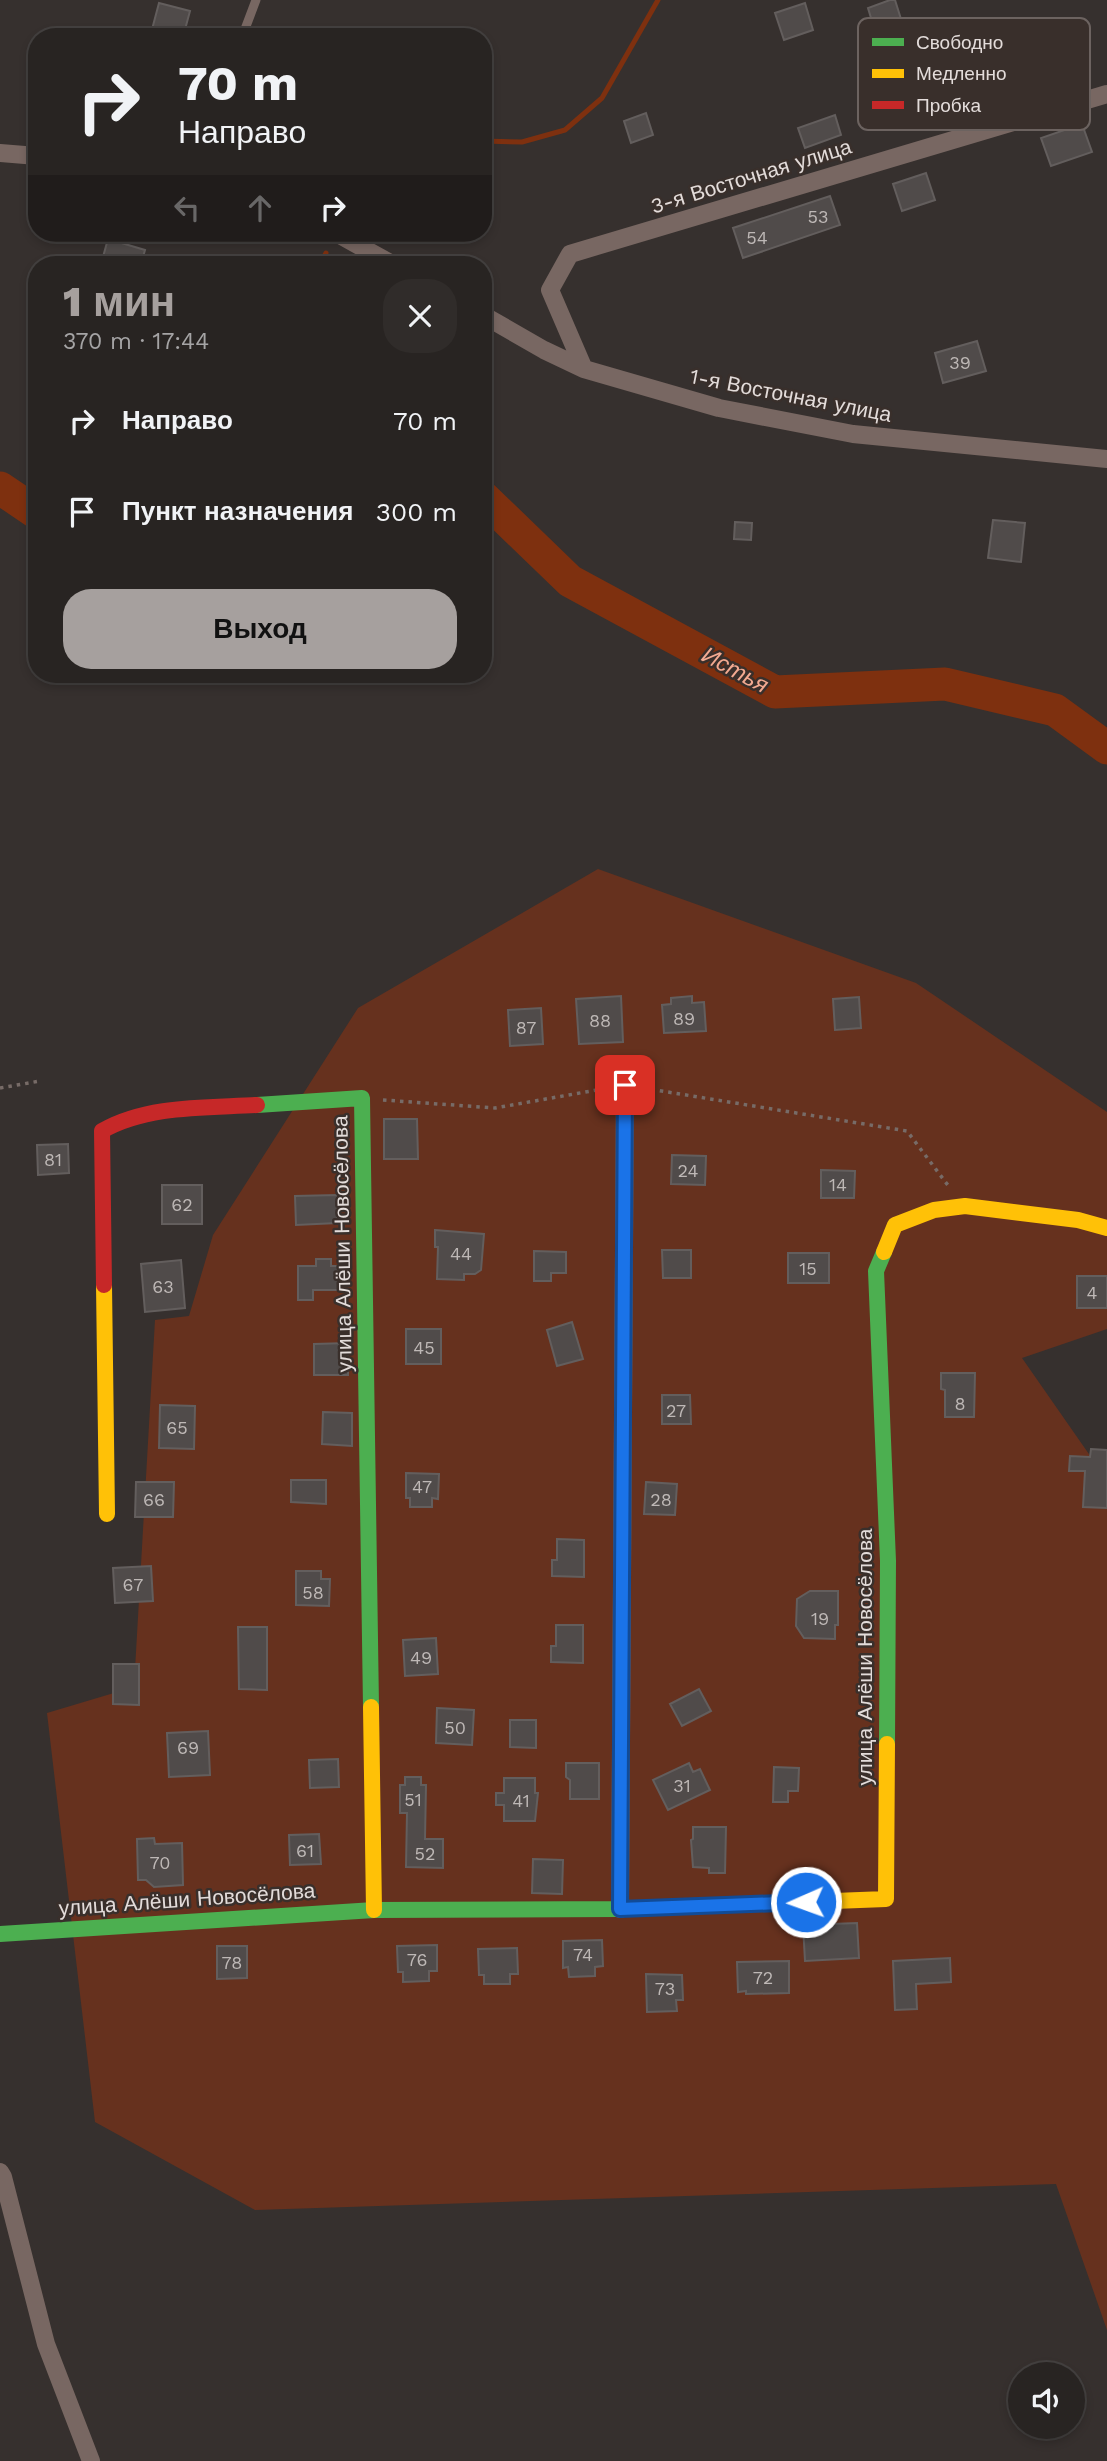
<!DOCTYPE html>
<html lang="ru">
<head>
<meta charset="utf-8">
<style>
  body { margin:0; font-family:"Work Sans",sans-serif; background:#302c2a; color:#f1f3f6; height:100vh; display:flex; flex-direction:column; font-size:26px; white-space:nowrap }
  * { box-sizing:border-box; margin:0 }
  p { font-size:23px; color:#a5a4a5 }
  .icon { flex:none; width:38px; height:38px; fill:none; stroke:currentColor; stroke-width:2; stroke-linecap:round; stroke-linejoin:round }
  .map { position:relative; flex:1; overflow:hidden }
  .drawer { position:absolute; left:28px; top:256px; width:464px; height:427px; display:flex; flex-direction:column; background:#282422; border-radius:28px; box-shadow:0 4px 10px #0003,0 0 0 2px #444140 }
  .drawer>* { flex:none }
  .banner { position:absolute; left:28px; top:28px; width:464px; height:214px; border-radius:28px; box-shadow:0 4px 10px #0003,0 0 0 2px #444140; background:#282422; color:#f1f3f6; overflow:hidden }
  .tools { position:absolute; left:1008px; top:2362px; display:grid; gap:14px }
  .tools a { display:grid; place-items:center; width:77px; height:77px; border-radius:50%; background:#282422; box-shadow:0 4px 10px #0003,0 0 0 2px #444140; font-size:35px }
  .pin { position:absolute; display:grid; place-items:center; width:60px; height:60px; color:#fff; margin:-30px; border-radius:14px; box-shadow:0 4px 10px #0006 }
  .me { position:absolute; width:77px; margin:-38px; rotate:268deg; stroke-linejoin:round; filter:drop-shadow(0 0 5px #0008) }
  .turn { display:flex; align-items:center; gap:24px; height:147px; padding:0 35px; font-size:32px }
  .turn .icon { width:91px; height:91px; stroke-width:2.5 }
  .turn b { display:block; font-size:49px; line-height:60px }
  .lanes { display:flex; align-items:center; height:66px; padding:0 35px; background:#0003; justify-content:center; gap:35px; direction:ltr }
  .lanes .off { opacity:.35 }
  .round { display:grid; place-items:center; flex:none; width:74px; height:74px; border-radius:28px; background:#302c2a }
  .headline { display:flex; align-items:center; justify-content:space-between; height:119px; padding:0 35px }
  h1 { font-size:42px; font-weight:800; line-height:52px; color:#a6a09e }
  .action { display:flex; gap:14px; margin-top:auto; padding:14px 35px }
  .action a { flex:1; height:80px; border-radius:28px; background:#a6a09e; color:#111; font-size:28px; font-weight:800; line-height:80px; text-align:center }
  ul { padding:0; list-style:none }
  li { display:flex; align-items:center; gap:21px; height:91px; padding:0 35px }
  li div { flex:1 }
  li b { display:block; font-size:26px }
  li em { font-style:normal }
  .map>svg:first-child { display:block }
  .green { fill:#66311e }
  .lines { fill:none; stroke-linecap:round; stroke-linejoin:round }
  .stream { stroke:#7e300f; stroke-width:5 }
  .river { stroke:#7e300f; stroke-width:33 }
  .building { fill:#504b4a; stroke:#635e5d; stroke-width:2 }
  .path { stroke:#776b67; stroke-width:3.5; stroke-dasharray:3.5 5; stroke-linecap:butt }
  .lane { stroke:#786762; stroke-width:9 }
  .street { stroke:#786762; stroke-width:18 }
  .fast { stroke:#4caf50; stroke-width:16 }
  .slow { stroke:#ffc107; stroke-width:16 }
  .jam { stroke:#c62828; stroke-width:16 }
  .route-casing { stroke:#114b97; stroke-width:18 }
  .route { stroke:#1a73e8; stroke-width:12 }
  .labels { text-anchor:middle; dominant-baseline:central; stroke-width:5; stroke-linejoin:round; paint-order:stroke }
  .number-label { font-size:18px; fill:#beb8b6 }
  .street-label { font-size:21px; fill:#e3dcda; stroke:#392f2b }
  .water-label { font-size:23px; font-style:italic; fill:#f3aa91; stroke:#392f2b }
  .key { fill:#392f2b; stroke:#6c6360; stroke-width:2 }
  .key-label { font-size:19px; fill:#e3dcda }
</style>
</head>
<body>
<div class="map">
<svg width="1107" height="2461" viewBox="0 0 1107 2461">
  <rect width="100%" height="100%" fill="#36302e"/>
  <path class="green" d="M598 869 916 983 1107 1112V1329L1022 1358 1107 1480V2330L1056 2184 255 2210 95 2122 47 1713 134 1687 155 1320 189 1316 213 1235 358 1008Z"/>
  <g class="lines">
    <path class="stream" d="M483 141 522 142 565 130 602 98 658 0
      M320 264 326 253"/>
    <path class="river" d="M0 488 37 513
      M483 497 570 581 775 692 945 684 1055 710 1107 748"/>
  </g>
  <path class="building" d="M890 0H895L901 19 874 28 868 8Z
    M159 3 190 11 183 37H150Z
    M805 3 813 30 784 40 775 13Z
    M646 113 653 135 631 143 624 121Z
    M835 115 841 135 805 148 798 128Z
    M1082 124 1092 152 1051 166 1041 138Z
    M926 173 935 200 902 211 893 184Z
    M830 196 840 225 743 258 733 228Z
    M108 239 145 250 141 264H101Z
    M977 341 986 371 943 383 935 353Z
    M993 520 1025 523 1021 562 988 558Z
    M735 522 752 523 751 540 734 539Z
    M621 996 623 1042 579 1044 576 999Z
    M692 996V1003L704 1002 706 1031 664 1033 662 1005 671 1004V998Z
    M859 997 861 1028 835 1030 833 999Z
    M541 1008 543 1044 510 1046 508 1010Z
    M384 1119H417L418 1159H384Z
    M68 1144 69 1173 38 1175 37 1145Z
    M672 1155 706 1156 705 1185 671 1184Z
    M821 1170 855 1171 854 1198H821Z
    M162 1185H202V1224H162Z
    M337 1195V1223L296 1225 295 1196Z
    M435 1230 484 1234 481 1270 475 1274H464V1280L437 1279 438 1247H435Z
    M662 1250H691V1278H663Z
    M534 1251 566 1252V1273H551V1281H534Z
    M788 1253H829V1283H788Z
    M316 1259H331V1266H338V1290H313V1300H298V1266H316Z
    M181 1260 185 1308 145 1312 141 1264Z
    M1077 1276H1107V1308H1077Z
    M572 1322 583 1359 557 1366 547 1330Z
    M406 1329H441V1364H406Z
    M348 1343V1375H314V1344Z
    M941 1373H975L974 1417H945V1390L941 1389Z
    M662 1395H690L691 1424H662Z
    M160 1405 195 1406 194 1449 159 1448Z
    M323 1412 352 1413V1446L322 1444Z
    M1091 1449 1107 1450V1508L1083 1507 1085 1471H1069L1070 1456 1090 1457Z
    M406 1473 439 1474 438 1499 432 1498V1507H410V1498H406Z
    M291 1480H326V1504L291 1502Z
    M136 1482H174L173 1517H135Z
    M646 1482 677 1484 675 1515 644 1514Z
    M557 1539 584 1540V1577L552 1576V1560H557Z
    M151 1566 153 1601 115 1603 113 1568Z
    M296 1571H321V1579H330L329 1606 296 1605Z
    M810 1591H838V1625H835V1639L804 1638 796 1626 797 1599Z
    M556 1625H583V1663L551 1662V1646H556Z
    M238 1627H267V1690L239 1689Z
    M436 1638 438 1674 405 1676 403 1640Z
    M113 1664H139V1705L113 1704Z
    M699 1689 711 1711 682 1726 670 1704Z
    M437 1708 474 1710 472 1745 436 1743Z
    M510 1720H536V1748L510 1747Z
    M208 1731 210 1775 169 1777 167 1733Z
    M338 1759 339 1787 310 1788 309 1760Z
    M566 1763H599V1799H570V1780L566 1777Z
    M689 1763 693 1772 700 1769 710 1790 668 1810 653 1780Z
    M774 1767 799 1768 798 1791H788V1802H773Z
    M405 1777H421V1785H426L425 1839H443V1868L406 1867 407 1813H400V1785H405Z
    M504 1778H535V1793H538L535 1821H504V1805H496V1793H504Z
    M693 1827H726L725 1873H709V1868L693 1867 691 1840 693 1839Z
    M319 1834 321 1864 290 1865 289 1835Z
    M154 1838 155 1844 182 1843 183 1885 154 1887 146 1880H138L137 1839Z
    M533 1859 563 1860 562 1894 532 1893Z
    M857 1923 859 1958 805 1961 803 1925Z
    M602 1940 603 1966 595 1967V1976L569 1977 568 1967 563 1968V1941Z
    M437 1945V1971H429V1981L403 1982V1972H398L397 1946Z
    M217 1946H247V1978L217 1979Z
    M517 1948 518 1974H510V1984H484V1975H479L478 1949Z
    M950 1958 951 1982 916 1984 917 2009 895 2010 893 1961Z
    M789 1961V1993L746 1994V1991L738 1992 737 1962Z
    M646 1974 682 1975 683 2000H676L677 2011 647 2012Z"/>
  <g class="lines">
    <path class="path" d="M0 1088 40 1081
      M643 1088 907 1131 950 1188
      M383 1100 495 1108 608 1088"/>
    <path class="lane" d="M242 37 256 0"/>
    <path class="street" d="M0 153 37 156
      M336 233 392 264
      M483 315 544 350 584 369 719 408 853 434 1107 459
      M584 369 550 290 570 254 1107 94
      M620 1909 625 1085
      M0 2172 3 2177 46 2344 91 2461"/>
    <path class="fast" d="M257 1105 362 1098 371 1707
      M884 1252 876 1271 888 1561 887 1744
      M0 1934 374 1910 620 1909 755 1904"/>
    <path class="slow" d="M884 1252 895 1225 934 1210 965 1206 1078 1220 1107 1228
      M104 1285 107 1514
      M371 1707 374 1910
      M755 1904 886 1899 887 1744"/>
    <path class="jam" d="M104 1285 102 1131C147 1105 206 1108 257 1105"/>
  </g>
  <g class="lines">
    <g class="route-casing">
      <path id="route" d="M625 1085 620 1909 806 1902"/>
    </g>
    <use href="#route" class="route"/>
  </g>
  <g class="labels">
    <g class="number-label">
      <text x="818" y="216">53</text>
      <text x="757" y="237">54</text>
      <text x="960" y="362">39</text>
      <text x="684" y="1018">89</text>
      <text x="600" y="1020">88</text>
      <text x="526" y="1027">87</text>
      <text x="53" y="1159">81</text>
      <text x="688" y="1170">24</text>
      <text x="838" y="1184">14</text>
      <text x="182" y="1204">62</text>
      <text x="461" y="1253">44</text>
      <text x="808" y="1268">15</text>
      <text x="163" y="1286">63</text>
      <text x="1092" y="1292">4</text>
      <text x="424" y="1347">45</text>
      <text x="960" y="1403">8</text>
      <text x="676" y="1410">27</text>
      <text x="177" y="1427">65</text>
      <text x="422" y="1486">47</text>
      <text x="154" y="1499">66</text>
      <text x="661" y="1499">28</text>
      <text x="133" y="1584">67</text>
      <text x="313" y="1592">58</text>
      <text x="820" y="1618">19</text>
      <text x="421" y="1657">49</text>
      <text x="455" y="1727">50</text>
      <text x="188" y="1747">69</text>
      <text x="682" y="1785">31</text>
      <text x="413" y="1799">51</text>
      <text x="521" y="1800">41</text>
      <text x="305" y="1850">61</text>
      <text x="425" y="1853">52</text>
      <text x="160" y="1862">70</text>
      <text x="583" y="1954">74</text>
      <text x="417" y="1959">76</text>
      <text x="232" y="1962">78</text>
      <text x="763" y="1977">72</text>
      <text x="665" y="1988">73</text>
    </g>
    <g class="street-label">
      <text transform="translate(751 176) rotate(-17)">3-я Восточная улица</text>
      <text transform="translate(791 395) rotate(11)">1-я Восточная улица</text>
      <text transform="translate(342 1244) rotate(-91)">улица Алёши Новосёлова</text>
      <text transform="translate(864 1657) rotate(-90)">улица Алёши Новосёлова</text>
      <text transform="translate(187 1899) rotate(-4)">улица Алёши Новосёлова</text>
    </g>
    <g class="water-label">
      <text transform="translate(735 670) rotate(28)">Истья</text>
    </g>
  </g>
  <rect x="858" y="18" width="232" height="112" rx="10" class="key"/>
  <rect x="872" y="38" width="32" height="8" fill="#4caf50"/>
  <rect x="872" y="69" width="32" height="9" fill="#ffc107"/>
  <rect x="872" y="101" width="32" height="8" fill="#c62828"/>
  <g class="key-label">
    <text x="916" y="49">Свободно</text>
    <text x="916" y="80">Медленно</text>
    <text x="916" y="112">Пробка</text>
  </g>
</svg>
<div class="tools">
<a><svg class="icon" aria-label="sound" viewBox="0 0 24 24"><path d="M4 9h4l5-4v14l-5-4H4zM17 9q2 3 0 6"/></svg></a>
</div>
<div class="pin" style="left:625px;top:1085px;background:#d93025"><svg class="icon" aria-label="arrive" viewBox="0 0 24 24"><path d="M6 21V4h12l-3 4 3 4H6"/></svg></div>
<svg class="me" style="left:806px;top:1902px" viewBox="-20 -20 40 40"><circle r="17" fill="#1a73e8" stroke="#fff" stroke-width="3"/><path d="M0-11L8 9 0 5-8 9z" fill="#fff"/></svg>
<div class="banner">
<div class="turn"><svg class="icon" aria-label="right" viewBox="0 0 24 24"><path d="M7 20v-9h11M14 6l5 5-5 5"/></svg><div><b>70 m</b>Направо</div></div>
<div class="lanes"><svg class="icon off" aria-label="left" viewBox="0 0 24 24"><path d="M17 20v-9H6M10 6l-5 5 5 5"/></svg><svg class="icon off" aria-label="ahead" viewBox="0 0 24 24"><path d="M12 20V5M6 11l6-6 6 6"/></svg><svg class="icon" aria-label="right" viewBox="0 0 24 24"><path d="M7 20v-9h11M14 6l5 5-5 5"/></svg></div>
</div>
<section class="drawer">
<div class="headline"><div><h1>1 мин</h1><p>370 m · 17:44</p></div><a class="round"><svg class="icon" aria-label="close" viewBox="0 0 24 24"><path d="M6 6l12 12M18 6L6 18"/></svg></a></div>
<ul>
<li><svg class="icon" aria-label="right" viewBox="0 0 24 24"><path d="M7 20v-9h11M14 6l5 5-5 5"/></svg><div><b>Направо</b></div><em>70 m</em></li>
<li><svg class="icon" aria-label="arrive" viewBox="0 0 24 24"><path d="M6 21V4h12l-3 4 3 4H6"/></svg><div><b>Пункт назначения</b></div><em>300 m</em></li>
</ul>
<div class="action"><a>Выход</a></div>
</section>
</div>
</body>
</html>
